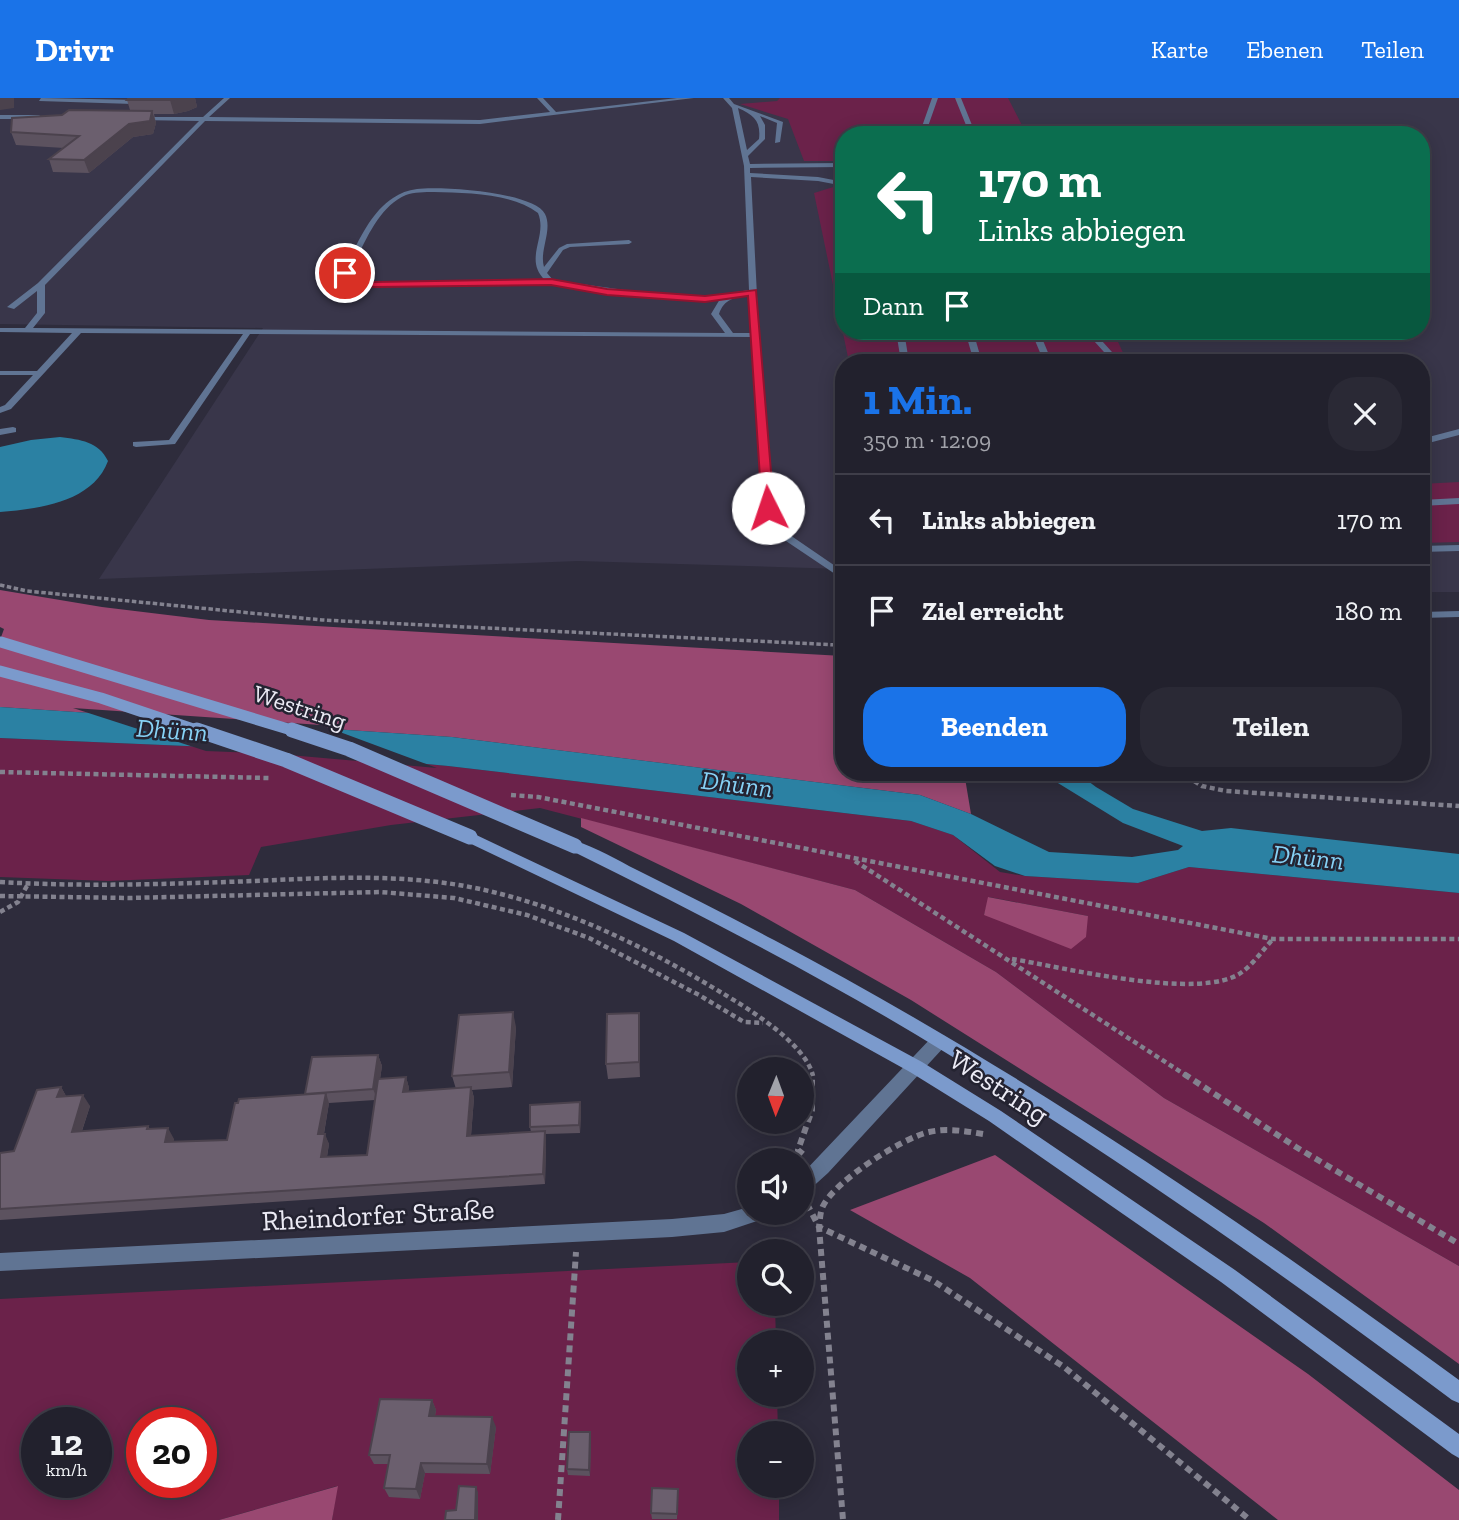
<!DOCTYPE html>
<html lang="de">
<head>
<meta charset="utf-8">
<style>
  body { margin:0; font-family:"Zilla Slab",serif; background:#2a2935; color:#f1f3f6; height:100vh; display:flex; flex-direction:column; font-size:26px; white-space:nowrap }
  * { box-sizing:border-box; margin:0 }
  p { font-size:23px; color:#a2a3aa }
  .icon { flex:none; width:38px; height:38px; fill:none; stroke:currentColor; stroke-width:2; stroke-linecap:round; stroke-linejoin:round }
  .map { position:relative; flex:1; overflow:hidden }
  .side { position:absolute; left:835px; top:256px; width:595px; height:427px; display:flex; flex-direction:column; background:#22212d; border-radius:28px; box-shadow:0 4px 18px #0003,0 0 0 2px #3f3e49 }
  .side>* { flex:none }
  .guide { position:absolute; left:835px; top:28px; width:595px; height:214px; border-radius:28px; box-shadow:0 4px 18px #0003,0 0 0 2px #3f3e49; background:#0b6e4f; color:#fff; overflow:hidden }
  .needle { width:46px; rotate:181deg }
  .controls { position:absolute; left:737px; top:959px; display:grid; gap:14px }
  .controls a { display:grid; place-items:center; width:77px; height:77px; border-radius:50%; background:#22212d; box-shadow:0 4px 18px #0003,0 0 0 2px #3f3e49; font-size:35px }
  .speed { position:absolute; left:21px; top:1309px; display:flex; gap:14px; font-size:35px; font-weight:700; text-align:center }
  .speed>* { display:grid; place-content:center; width:91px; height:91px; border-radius:50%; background:#22212d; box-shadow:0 4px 18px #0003,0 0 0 2px #3f3e49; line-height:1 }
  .speed small { font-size:18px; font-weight:400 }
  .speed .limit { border:10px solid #d22; background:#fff; color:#111 }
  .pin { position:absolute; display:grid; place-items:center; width:60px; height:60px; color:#fff; margin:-30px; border:4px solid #fff; border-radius:50%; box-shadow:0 2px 7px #0007 }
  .me { position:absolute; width:77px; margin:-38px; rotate:356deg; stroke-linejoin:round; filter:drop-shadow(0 0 5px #0008) }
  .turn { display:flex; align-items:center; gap:24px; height:147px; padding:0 28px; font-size:32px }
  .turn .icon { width:91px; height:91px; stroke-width:2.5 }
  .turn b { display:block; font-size:49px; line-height:60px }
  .then { display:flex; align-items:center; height:66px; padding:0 28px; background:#0003; gap:14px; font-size:26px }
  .round { display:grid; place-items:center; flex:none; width:74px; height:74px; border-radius:28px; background:#2a2935 }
  .overview { display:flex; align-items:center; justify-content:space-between; height:119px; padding:0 28px }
  h1 { font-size:42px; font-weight:700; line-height:52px; color:#1a73e8 }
  .action { display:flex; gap:14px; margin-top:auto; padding:14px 28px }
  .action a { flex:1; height:80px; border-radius:28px; background:#1a73e8; color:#fff; font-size:28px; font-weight:700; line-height:80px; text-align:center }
  .action a+a { background:#2a2935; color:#f1f3f6 }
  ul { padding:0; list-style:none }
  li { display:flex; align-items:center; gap:21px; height:91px; padding:0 28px; border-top:2px solid #3f3e49 }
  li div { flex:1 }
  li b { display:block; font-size:26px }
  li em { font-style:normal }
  header { display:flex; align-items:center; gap:42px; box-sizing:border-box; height:98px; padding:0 35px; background:#1a73e8; color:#fff }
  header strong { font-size:33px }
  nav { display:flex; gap:38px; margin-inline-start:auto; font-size:24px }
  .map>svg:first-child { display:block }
  .built { fill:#39364a; fill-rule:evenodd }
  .green { fill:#6b224a; fill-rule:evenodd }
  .forest { fill:#994871 }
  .water { fill:#2b81a3 }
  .pier { fill:#2e2c3c }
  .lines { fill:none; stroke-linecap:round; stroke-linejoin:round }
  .path-far2 { stroke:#83828f; stroke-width:3.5; stroke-dasharray:4.5 2.5; stroke-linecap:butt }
  .path-far1 { stroke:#83828f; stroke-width:4.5; stroke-dasharray:5 3.5; stroke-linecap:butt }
  .path { stroke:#83828f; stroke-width:6; stroke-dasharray:7 5; stroke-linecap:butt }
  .service { fill:#607493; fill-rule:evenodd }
  .tertiary { fill:#607493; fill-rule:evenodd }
  .secondary { fill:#7b9acc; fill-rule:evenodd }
  .secondary-bridge-far1 { stroke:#7b9acc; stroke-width:11 }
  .secondary-bridge { stroke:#7b9acc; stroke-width:15 }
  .wall { fill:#5c525f; fill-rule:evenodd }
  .shaded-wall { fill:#4b424d }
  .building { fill:#6b5f6e; stroke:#4b424d; stroke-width:2 }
  .route { fill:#e11d48; stroke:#92132f; stroke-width:2 }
  .labels { text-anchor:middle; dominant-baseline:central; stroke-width:5; stroke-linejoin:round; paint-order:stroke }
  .street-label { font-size:24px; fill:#ecebf5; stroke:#242331 }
  .water-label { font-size:26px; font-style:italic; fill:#87d2f6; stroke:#242331 }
  .near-street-label { font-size:28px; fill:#ecebf5; stroke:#242331 }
</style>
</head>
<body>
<header>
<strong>Drivr</strong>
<nav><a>Karte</a><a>Ebenen</a><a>Teilen</a></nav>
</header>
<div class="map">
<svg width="1459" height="1422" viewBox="0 0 1459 1422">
  <rect width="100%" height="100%" fill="#2e2c3c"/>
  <path class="built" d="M0 0H1459V494H1421V264H844L843 471 578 463 99 481 263 230 0 226ZM844 37H1421V233H844Z"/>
  <path class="green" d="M780 0H1008L1027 37H844L843 63H804L788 21 740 6 777 3Z
    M843 86 844 233H1113L1125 259 1131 264H849L814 95Z
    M1459 384V444L1421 445V386Z
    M0 640 278 652 448 668 911 723 953 737 1000 774 1025 778 1138 785 1189 769 1459 795V1168L1164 1000 996 874 855 792 540 710 391 727 261 749 249 777 108 783 0 779ZM989 799 1088 818V819L984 817Z
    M749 1164V1206H775L776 1244H749V1297H777L778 1335H749V1388H779V1422H332L337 1388 219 1422H0V1201ZM37 1325H96V1384H37ZM142 1325H201V1384H142Z"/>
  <path class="forest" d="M0 492 102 509 209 522 843 558 844 674H964L971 716 920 697 452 639 0 609V542L4 531 0 529Z
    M581 720 855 792 996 874 1164 1000 1459 1168V1266L1264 1125 911 902 741 806 581 729Z
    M988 799 1088 818 1086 839 1071 851 984 817Z
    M995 1057 1308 1276 1459 1392V1422H1278L970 1180 850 1112Z
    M338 1388 332 1422H219Z"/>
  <path class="water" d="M60 339C81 342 98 343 108 363 93 404 39 411 0 414V349L31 342Z
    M0 609 452 639 920 697 971 716 1049 754 1132 759 1178 752 1183 748 1123 725 1040 674H1076L1096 689 1133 711 1202 733 1231 730 1459 756V795L1189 769 1138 785 1025 778 995 768 953 737 911 723 448 668 278 652 0 640Z"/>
  <path class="pier" d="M73 610 321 627 437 670 278 656 206 653Z"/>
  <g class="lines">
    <path class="path-far2" d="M0 487 27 493 322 522 838 547 844 545"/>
    <path class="path-far1" d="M0 674 269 680
      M1180 674 1202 688 1226 693 1459 708
      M511 697 538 699 1273 841H1459
      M855 763 1187 978
      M0 784C85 789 169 786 254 783 322 780 391 776 459 787 553 803 641 846 722 895 749 911 806 946 813 978
      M0 798 128 800 380 794 454 800 527 817 589 840 699 897 744 924 763 925
      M0 814 18 804 28 786
      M1012 861C1062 869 1202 904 1242 874 1253 866 1263 852 1272 842"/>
    <path class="path" d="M1184 976 1296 1049 1459 1146
      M983 1036C965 1033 947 1030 929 1034 902 1040 835 1083 823 1108 820 1114 820 1122 819 1129L932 1182 1064 1269 1250 1422
      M803 1056 798 1052 812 1012V976
      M807 1106 819 1129 843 1422
      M558 1422 576 1154"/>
    <path class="service" d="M41 0 138 2 141 4 135 8 133 6 39 3Z
      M224 0H230L209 19 480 22 550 14 537 0H543L556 14 677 0H694L480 26 205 23 45 187V215L33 230 725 235 711 216 720 201 705 203 660 201 551 186 374 188 355 186 342 175C356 150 368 116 393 100 400 95 408 92 417 91 441 88 534 94 545 116 553 132 539 152 544 169L559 150 567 146 629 142 632 144 629 146 570 149 563 152 547 175 553 182 660 197 705 199 749 192 744 68 732 10 723 0H729L734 6 783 24 780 44 775 45 777 25 760 18 765 27V41L748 58 750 66 844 65V69L750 70V75L818 79 844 84V88L818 83 751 79 759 237 773 410 787 435 844 474V482L780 439 763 410 751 239 250 236 175 346 136 349 133 348V344L169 342 243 236 81 235 11 311 0 315V309L5 307 33 277H0V273H37L72 235 0 234V230H25L37 215V193L14 211 7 209 38 185 199 23 138 22 136 19H203ZM738 10C754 17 761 23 759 41L747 52ZM434 94C467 95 511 95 538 115 548 139 523 161 545 182L374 184 360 182 350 174C363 149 377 109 406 97 414 94 425 94 434 94ZM749 197 751 235H733L719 216C724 201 735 199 749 197Z
      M932 0H938L925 37H919Z
      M955 0H961L976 37H970Z
      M0 17H39L42 19 39 21H0Z
      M896 233H904L909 264H901Z
      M965 233H973L982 264H974Z
      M1031 233H1039L1052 264H1044Z
      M1085 233H1093L1121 264H1113Z
      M13 329 16 330V334L0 337V331Z
      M1459 331V337L1421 347V341Z
      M1459 400V406L1421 408V402Z
      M1459 447V453L1421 454V448Z
      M1459 513V519L1421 520V514Z"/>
    <path class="tertiary" d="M939 936 945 938 947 943 945 948 828 1075 808 1093 802 1095V1076L933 938Z
      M749 1109V1115H765L763 1121 724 1134 672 1139 0 1173V1155L672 1121 724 1116Z"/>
    <path class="secondary" d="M470 734 684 835 922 964 1001 1013 1235 1172 1459 1336V1360L1452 1356 1221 1184 989 1023 910 974 674 843 465 743 463 739Z
      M575 743C596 749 617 762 637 772 683 795 729 818 774 842 1015 969 1240 1122 1459 1282V1305L1452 1302C1278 1172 1101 1048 915 936 803 869 687 810 570 752L568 748 570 744Z"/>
    <path class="secondary-bridge-far1" d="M1 544 298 634
      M0 573 101 600 202 634"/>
    <path class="secondary-bridge" d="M197 632 286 662 470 739
      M292 632 349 651 575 748"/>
  </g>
  <path class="wall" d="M119 0H195L197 9 188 13 174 16H154L156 25 153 36 133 39 89 75 53 74 49 61 64 50 16 47 11 34 130 12 127 2 128 0Z
    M639 915 640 979 608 981 606 966Z
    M516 929 512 989 472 992 474 1000 471 1038 531 1034 530 1029 580 1004 581 1011 580 1035 545 1036 546 1043 545 1086 0 1122V1055L14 1053 61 989 66 998 90 1008 82 1033 148 1028 150 1031 174 1041 173 1044 227 1042 306 996 378 957 382 968 380 981 406 979 409 990 408 994 456 991 452 978ZM375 1002 367 1057 327 1059 329 1046 324 1036 329 1005Z
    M432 1302 436 1312 435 1318 496 1329 490 1376 425 1375 420 1401 389 1399 384 1390 389 1366H374L369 1357Z
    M590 1334 591 1340 590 1378 568 1377 567 1371Z
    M678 1396 677 1421H652L651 1415Z"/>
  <path class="shaded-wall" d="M0 0H14V10L0 12Z
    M179 0H195L197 9 188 13 174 16 170 2Z
    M152 13 156 25 153 36 133 39 89 75 84 62 129 26Z
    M513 914 516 929 512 989 509 974Z
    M639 915 640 930V979L639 964Z
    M378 957 382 968 377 1001 373 991Z
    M406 979 409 990 406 1005 403 994Z
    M61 989 67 1000 57 999Z
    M471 989 474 1000 470 1049 467 1038Z
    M326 995 329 1005 322 1046 318 1036Z
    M83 997 90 1008 78 1044 72 1034Z
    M580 1004 581 1011 580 1035 579 1027Z
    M168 1030 174 1041 170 1054 165 1044Z
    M545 1033 546 1043 545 1086 543 1076Z
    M325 1036 329 1046 325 1069 321 1059Z
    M432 1302 436 1312 433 1328 429 1318Z
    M492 1319 496 1329 490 1376 487 1366Z
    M590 1334 591 1340 590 1378 589 1372Z
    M421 1365 425 1375 420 1401 416 1391Z
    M476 1389 478 1394V1422H475Z"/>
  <path class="building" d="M129 0H179L170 2H127Z
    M69 12 152 13 150 23 129 26 84 62 49 61 79 38 11 34 12 20 62 17Z
    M513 914 509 974 452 978 459 917Z
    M639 915V964L606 966 607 916Z
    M378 957 373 991 305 996 312 959Z
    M406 979 403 994 471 989 467 1038 545 1033 543 1076 0 1111V1055L14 1053 37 992 61 989 57 999 83 997 72 1034 148 1028 147 1031 168 1030 165 1044 227 1042 235 1005H238L239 1001 326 995 318 1036H325L321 1059 367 1057 378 981Z
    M580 1004 579 1027 530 1029V1007Z
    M380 1301 432 1302 429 1318 492 1319 487 1366 421 1365 416 1391 384 1390 390 1357H369Z
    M569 1334H590L589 1372 567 1371Z
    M459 1388 476 1389 475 1422H445L446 1413 456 1412Z
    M652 1390 678 1391 677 1416 651 1415Z"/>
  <path class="route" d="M345 173 361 182 374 184 551 181 607 191 705 198 756 192 774 410 768 414 762 410 748 198 705 204 607 197 551 187 374 189 355 186 342 177V173Z"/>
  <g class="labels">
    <g class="street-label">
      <text transform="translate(300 609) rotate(18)">Westring</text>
    </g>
    <g class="water-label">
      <text transform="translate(172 632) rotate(4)">Dhünn</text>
      <text transform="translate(737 686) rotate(7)">Dhünn</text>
      <text transform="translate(1308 759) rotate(6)">Dhünn</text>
    </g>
    <g class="near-street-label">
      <text transform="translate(999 989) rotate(33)">Westring</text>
      <text transform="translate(378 1117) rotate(-3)">Rheindorfer Straße</text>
    </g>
  </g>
</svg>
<div class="controls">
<a><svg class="needle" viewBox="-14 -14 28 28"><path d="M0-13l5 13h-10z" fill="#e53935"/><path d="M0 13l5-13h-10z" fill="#a2a3aa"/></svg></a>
<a><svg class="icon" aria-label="sound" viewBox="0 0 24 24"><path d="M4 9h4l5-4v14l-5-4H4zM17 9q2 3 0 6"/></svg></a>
<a><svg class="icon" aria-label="search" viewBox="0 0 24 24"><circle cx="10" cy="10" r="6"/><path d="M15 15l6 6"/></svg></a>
<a>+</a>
<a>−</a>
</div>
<div class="speed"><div>12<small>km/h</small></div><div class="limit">20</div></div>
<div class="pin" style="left:345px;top:175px;background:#d93025"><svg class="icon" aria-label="arrive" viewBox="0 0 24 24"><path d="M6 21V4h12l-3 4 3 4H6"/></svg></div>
<svg class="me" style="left:768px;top:410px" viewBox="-20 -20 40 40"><circle r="19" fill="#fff"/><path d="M0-13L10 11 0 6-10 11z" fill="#e11d48"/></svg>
<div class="guide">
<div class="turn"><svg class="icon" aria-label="left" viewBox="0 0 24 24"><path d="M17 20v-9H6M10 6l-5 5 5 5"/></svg><div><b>170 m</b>Links abbiegen</div></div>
<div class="then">Dann<svg class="icon" aria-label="arrive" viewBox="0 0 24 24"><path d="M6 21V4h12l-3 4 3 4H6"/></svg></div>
</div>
<section class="side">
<div class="overview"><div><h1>1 Min.</h1><p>350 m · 12:09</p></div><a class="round"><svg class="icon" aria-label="close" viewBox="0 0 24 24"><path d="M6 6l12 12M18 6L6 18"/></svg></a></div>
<ul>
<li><svg class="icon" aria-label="left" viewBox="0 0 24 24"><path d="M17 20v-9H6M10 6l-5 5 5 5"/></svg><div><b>Links abbiegen</b></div><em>170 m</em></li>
<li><svg class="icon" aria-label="arrive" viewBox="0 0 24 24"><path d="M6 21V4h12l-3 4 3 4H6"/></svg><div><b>Ziel erreicht</b></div><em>180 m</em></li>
</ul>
<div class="action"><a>Beenden</a><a>Teilen</a></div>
</section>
</div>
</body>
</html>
